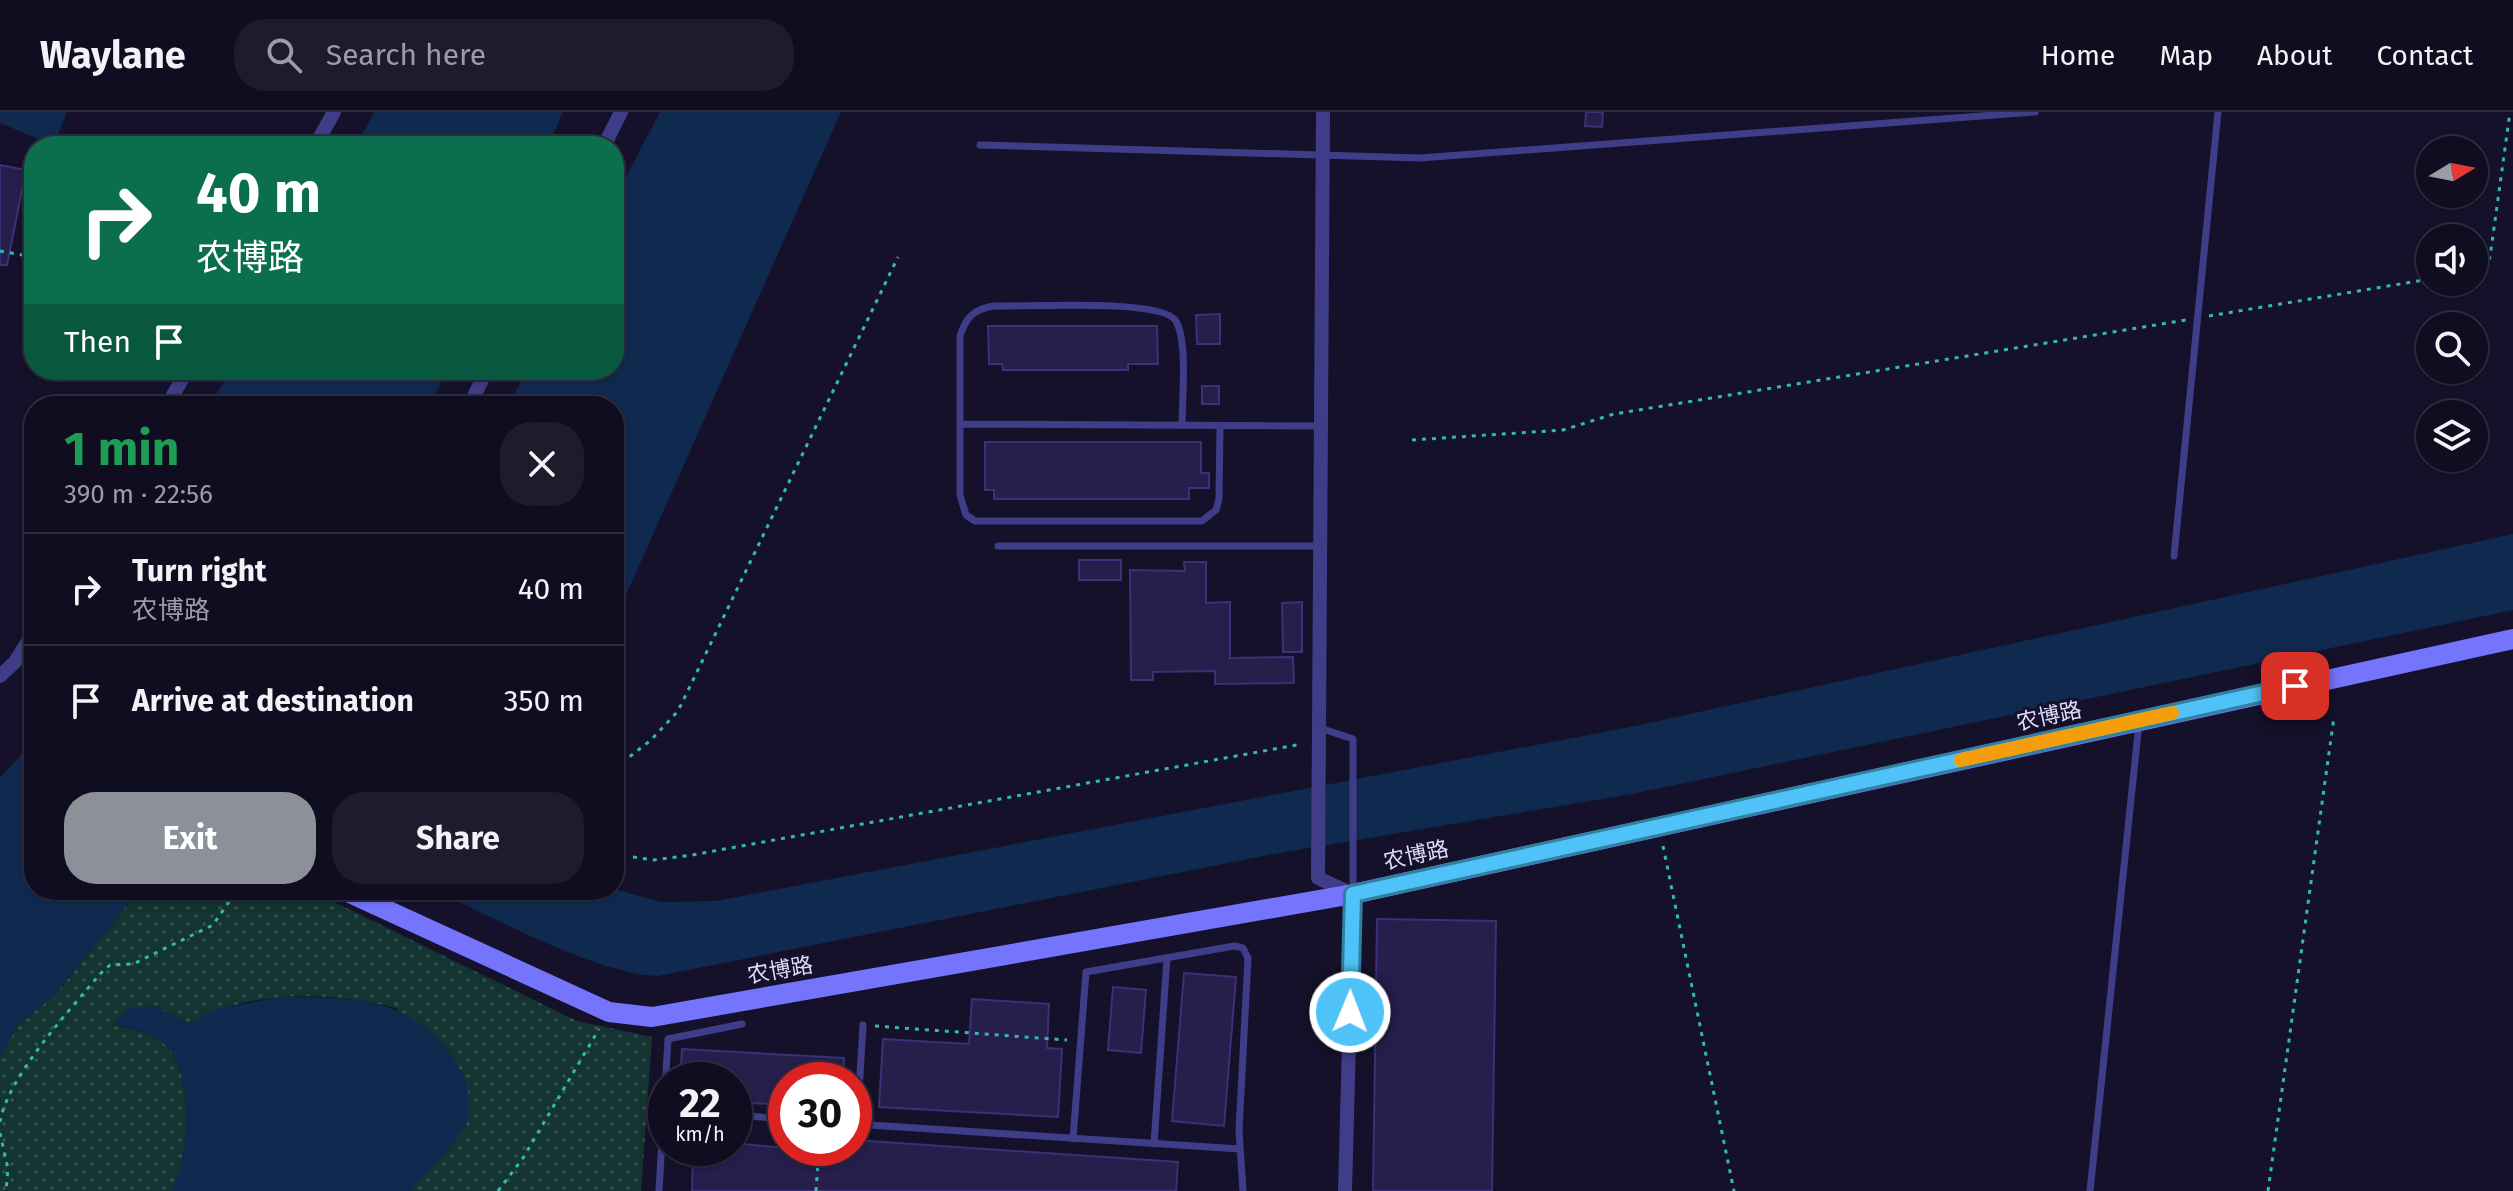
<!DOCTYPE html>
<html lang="en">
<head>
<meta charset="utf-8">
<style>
  body { margin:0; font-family:"Fira Sans","Noto Sans SC",sans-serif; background:#1e1b2d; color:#f1f3f6; height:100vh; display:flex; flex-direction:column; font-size:30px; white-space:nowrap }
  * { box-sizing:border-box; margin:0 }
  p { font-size:26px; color:#9c9ca5 }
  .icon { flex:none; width:44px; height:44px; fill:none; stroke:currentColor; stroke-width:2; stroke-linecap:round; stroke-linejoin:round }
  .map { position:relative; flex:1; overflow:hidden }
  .panel { position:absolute; left:24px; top:284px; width:600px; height:504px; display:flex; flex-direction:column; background:#100d20; border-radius:32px; box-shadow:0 2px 6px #0004,0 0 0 2px #302d3e }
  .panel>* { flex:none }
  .guide { position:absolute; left:24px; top:24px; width:600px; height:244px; border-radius:32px; box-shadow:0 2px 6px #0004,0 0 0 2px #302d3e; background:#0b6e4f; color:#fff; overflow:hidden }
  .needle { width:52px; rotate:80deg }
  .fabs { position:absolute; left:2416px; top:24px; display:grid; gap:16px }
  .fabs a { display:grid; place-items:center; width:72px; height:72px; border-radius:50%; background:#100d20; box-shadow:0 2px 6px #0004,0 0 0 2px #302d3e; font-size:40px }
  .speed { position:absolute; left:648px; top:950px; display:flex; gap:16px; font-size:40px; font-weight:700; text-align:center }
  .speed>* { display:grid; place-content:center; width:104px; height:104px; border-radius:50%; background:#100d20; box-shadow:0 2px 6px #0004,0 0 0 2px #302d3e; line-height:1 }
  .speed small { font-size:20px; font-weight:400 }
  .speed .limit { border:12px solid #d22; background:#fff; color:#111 }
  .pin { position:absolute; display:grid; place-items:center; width:68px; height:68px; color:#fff; margin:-34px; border-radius:16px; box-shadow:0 4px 12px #0006 }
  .me { position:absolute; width:88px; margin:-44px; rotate:1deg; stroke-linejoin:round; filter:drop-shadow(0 0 6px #0008) }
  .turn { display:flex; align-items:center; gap:28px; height:168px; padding:0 40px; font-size:36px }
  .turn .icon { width:104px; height:104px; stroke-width:2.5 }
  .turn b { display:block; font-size:56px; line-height:68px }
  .then { display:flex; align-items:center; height:76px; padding:0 40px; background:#0003; gap:16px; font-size:30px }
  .round { display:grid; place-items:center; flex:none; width:84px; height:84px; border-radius:32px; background:#1e1b2d }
  .headline { display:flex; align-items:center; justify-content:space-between; height:136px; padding:0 40px }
  h1 { font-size:48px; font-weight:700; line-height:60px; color:#1e9e55 }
  .cta { display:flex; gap:16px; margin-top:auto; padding:16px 40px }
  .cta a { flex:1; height:92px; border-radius:32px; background:#8c9099; color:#fff; font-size:32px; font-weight:700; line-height:92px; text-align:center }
  .cta a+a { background:#1e1b2d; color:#f1f3f6 }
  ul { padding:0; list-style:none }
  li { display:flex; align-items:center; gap:24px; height:112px; padding:0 40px; border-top:2px solid #302d3e }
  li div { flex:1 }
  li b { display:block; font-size:30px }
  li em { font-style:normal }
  header { display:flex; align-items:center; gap:48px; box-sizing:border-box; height:112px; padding:0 40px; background:#100d20; border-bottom:2px solid #302d3e }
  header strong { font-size:38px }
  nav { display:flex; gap:44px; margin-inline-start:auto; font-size:28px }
  .search { width:560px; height:72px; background:#1e1b2d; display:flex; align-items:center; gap:20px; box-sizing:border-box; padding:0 28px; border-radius:32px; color:#9c9ca5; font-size:30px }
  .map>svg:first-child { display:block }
  .park { fill:url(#park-dots) }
  .water { fill:#10294f }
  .building { fill:#261e4b; stroke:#3c3076; stroke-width:2 }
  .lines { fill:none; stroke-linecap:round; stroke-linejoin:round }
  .path { stroke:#33baaf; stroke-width:3; stroke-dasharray:4 6; stroke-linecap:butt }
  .lane { stroke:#3f3d88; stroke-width:7 }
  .street { stroke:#3f3d88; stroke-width:14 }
  .secondary { stroke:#7474fc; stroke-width:20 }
  .route-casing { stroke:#337fa1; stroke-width:20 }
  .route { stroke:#4fc3f7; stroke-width:14 }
  .slow { stroke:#f59e0b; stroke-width:14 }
  .labels { text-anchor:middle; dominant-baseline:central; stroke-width:6; stroke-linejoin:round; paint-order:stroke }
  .street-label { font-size:22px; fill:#dedbfe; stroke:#15112a }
</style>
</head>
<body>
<header>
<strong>Waylane</strong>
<div class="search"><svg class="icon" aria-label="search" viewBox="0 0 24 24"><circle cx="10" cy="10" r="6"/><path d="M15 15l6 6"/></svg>Search here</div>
<nav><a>Home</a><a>Map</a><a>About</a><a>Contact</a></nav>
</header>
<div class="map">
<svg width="2513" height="1079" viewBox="0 0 2513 1079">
  <defs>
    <pattern id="park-dots" width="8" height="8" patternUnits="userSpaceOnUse" patternTransform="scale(2)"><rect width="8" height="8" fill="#143432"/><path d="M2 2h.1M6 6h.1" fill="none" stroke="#365151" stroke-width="1.8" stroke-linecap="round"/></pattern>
  </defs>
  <rect width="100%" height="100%" fill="#15112a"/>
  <path class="park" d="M139 778H310L577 909 652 925 641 1079H411L467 1011 396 896C330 879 249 877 189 912L154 894 114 912C131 918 160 922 170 938 194 973 190 1042 172 1079H0V945L18 913 55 883Z"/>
  <path class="water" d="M0 0H67L56 28 48 31 0 11Z
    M374 0H563L548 34H356Z
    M660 0H841L614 510V294H508L527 258H614V88Z
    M231 258H448L429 294H209Z
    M2513 422V498L1632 682 1273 742 658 864C595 862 494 805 433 778L614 777 661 790 716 789 1635 614Z
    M34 620V778H139L55 883 18 913 0 945V666L22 642Z
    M279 885C355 885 420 884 461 959 468 972 473 998 466 1012 458 1030 425 1062 411 1079H172C190 1042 194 973 170 938 160 923 131 916 114 912L126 897 154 894 189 912 213 898Z"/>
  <path class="building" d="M1586 0H1603L1602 15 1585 14Z
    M0 53 26 58 7 153H0Z
    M1220 202V232H1197L1196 203Z
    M988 214H1157L1158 252H1128V258H1003L1002 252H989Z
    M1202 274H1219V292H1202Z
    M985 330H1201V361H1209V376H1189V387H994V378H985Z
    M1079 448H1121V468H1079Z
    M1184 450H1206V491L1230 490V546L1293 545 1294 571 1215 572V559L1153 560V568H1131L1130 458 1185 459Z
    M1302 490V540H1283L1282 491Z
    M1377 807 1496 809 1492 1079H1373Z
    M1184 861 1236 865 1224 1014 1172 1009Z
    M1113 875 1146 878 1141 941 1108 938Z
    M972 887 1049 892 1047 936 1062 937 1058 1005 879 995 883 927 969 932Z
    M682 937 844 946 843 968H786V993L734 990V968H680Z
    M854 1028 1178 1050 1176 1079H692L693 1036H734V1031L786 1036H854Z"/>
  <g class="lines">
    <path class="path" d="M0 139 34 145
      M2474 159 2485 156 2490 145 2510 0
      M2209 204 2430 167
      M1412 328 1563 318 1614 302 2186 208
      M614 657 651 628 678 599 898 145
      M1663 734 1734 1079
      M633 745 654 748 692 743 1302 632
      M875 914 1067 928
      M0 1010C8 964 70 898 100 862L110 853 133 852 213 813 237 778
      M0 1021 8 1057 6 1079
      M498 1079 523 1046 599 917
      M816 1079 819 1036
      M2268 1079 2334 605"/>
    <path class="lane" d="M980 33 1420 46 2035 0
      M960 312 1320 314
      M1182 313C1182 287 1188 231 1176 209 1163 186 1024 195 994 194 974 197 966 205 960 224V383L966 403 975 409H1202L1216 398 1219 387 1220 314
      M998 434H1319
      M2174 444 2218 0
      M1320 616 1353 627V779
      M734 1003 786 1007
      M854 1012 1240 1037
      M857 1012 863 913
      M1073 1027 1086 860 1234 834 1243 836 1248 846 1239 1018 1243 1079
      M1154 1032 1167 846
      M659 1079 668 927 742 912
      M2090 1079 2139 611"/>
    <path class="street" d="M1323 0 1318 766 1353 782 1345 1079
      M315 34 334 0
      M604 34 621 0
      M167 294 187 258
      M469 294 487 258
      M0 564 15 550 34 520"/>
    <path class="secondary" d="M343 778 609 900 652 905 1353 782 2513 527"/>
  </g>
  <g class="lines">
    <g class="route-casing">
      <path id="route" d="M1350 900 1353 782 2295 574"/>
    </g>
    <use href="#route" class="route"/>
    <path class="slow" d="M1961 648 2172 601"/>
  </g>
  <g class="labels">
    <g class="street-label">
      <text transform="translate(2049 604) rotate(-12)">农博路</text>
      <text transform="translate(1416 743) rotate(-12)">农博路</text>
      <text transform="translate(780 858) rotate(-10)">农博路</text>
    </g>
  </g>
</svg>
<div class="fabs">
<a><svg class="needle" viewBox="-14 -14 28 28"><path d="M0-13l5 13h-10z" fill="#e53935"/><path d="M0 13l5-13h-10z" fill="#9c9ca5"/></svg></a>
<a><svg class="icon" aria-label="sound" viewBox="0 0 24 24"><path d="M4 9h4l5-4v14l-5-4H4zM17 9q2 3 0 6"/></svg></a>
<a><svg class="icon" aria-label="search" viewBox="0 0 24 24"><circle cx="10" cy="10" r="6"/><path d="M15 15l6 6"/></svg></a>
<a><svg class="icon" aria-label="layers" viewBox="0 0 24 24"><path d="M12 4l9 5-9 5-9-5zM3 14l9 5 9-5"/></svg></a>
</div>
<div class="speed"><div>22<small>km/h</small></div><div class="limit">30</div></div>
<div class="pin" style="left:2295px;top:574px;background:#d93025"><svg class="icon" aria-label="arrive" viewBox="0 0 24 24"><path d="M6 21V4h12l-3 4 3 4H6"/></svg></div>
<svg class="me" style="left:1350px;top:900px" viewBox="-20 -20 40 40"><circle r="17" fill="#4fc3f7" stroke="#fff" stroke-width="3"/><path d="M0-11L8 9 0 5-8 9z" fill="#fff"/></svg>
<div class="guide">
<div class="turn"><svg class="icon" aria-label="right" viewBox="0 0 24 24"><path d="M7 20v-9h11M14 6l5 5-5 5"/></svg><div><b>40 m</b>农博路</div></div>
<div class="then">Then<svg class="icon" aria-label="arrive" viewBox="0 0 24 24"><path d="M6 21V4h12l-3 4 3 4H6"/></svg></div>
</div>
<section class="panel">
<div class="headline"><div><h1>1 min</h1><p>390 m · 22:56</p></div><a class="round"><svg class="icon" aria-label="close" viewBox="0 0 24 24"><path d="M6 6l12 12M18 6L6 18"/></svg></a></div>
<ul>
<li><svg class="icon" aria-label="right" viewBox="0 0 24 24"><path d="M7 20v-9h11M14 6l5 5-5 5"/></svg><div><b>Turn right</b><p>农博路</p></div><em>40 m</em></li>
<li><svg class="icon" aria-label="arrive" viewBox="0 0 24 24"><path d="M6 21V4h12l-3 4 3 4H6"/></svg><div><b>Arrive at destination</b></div><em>350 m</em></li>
</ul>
<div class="cta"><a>Exit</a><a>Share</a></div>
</section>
</div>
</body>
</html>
